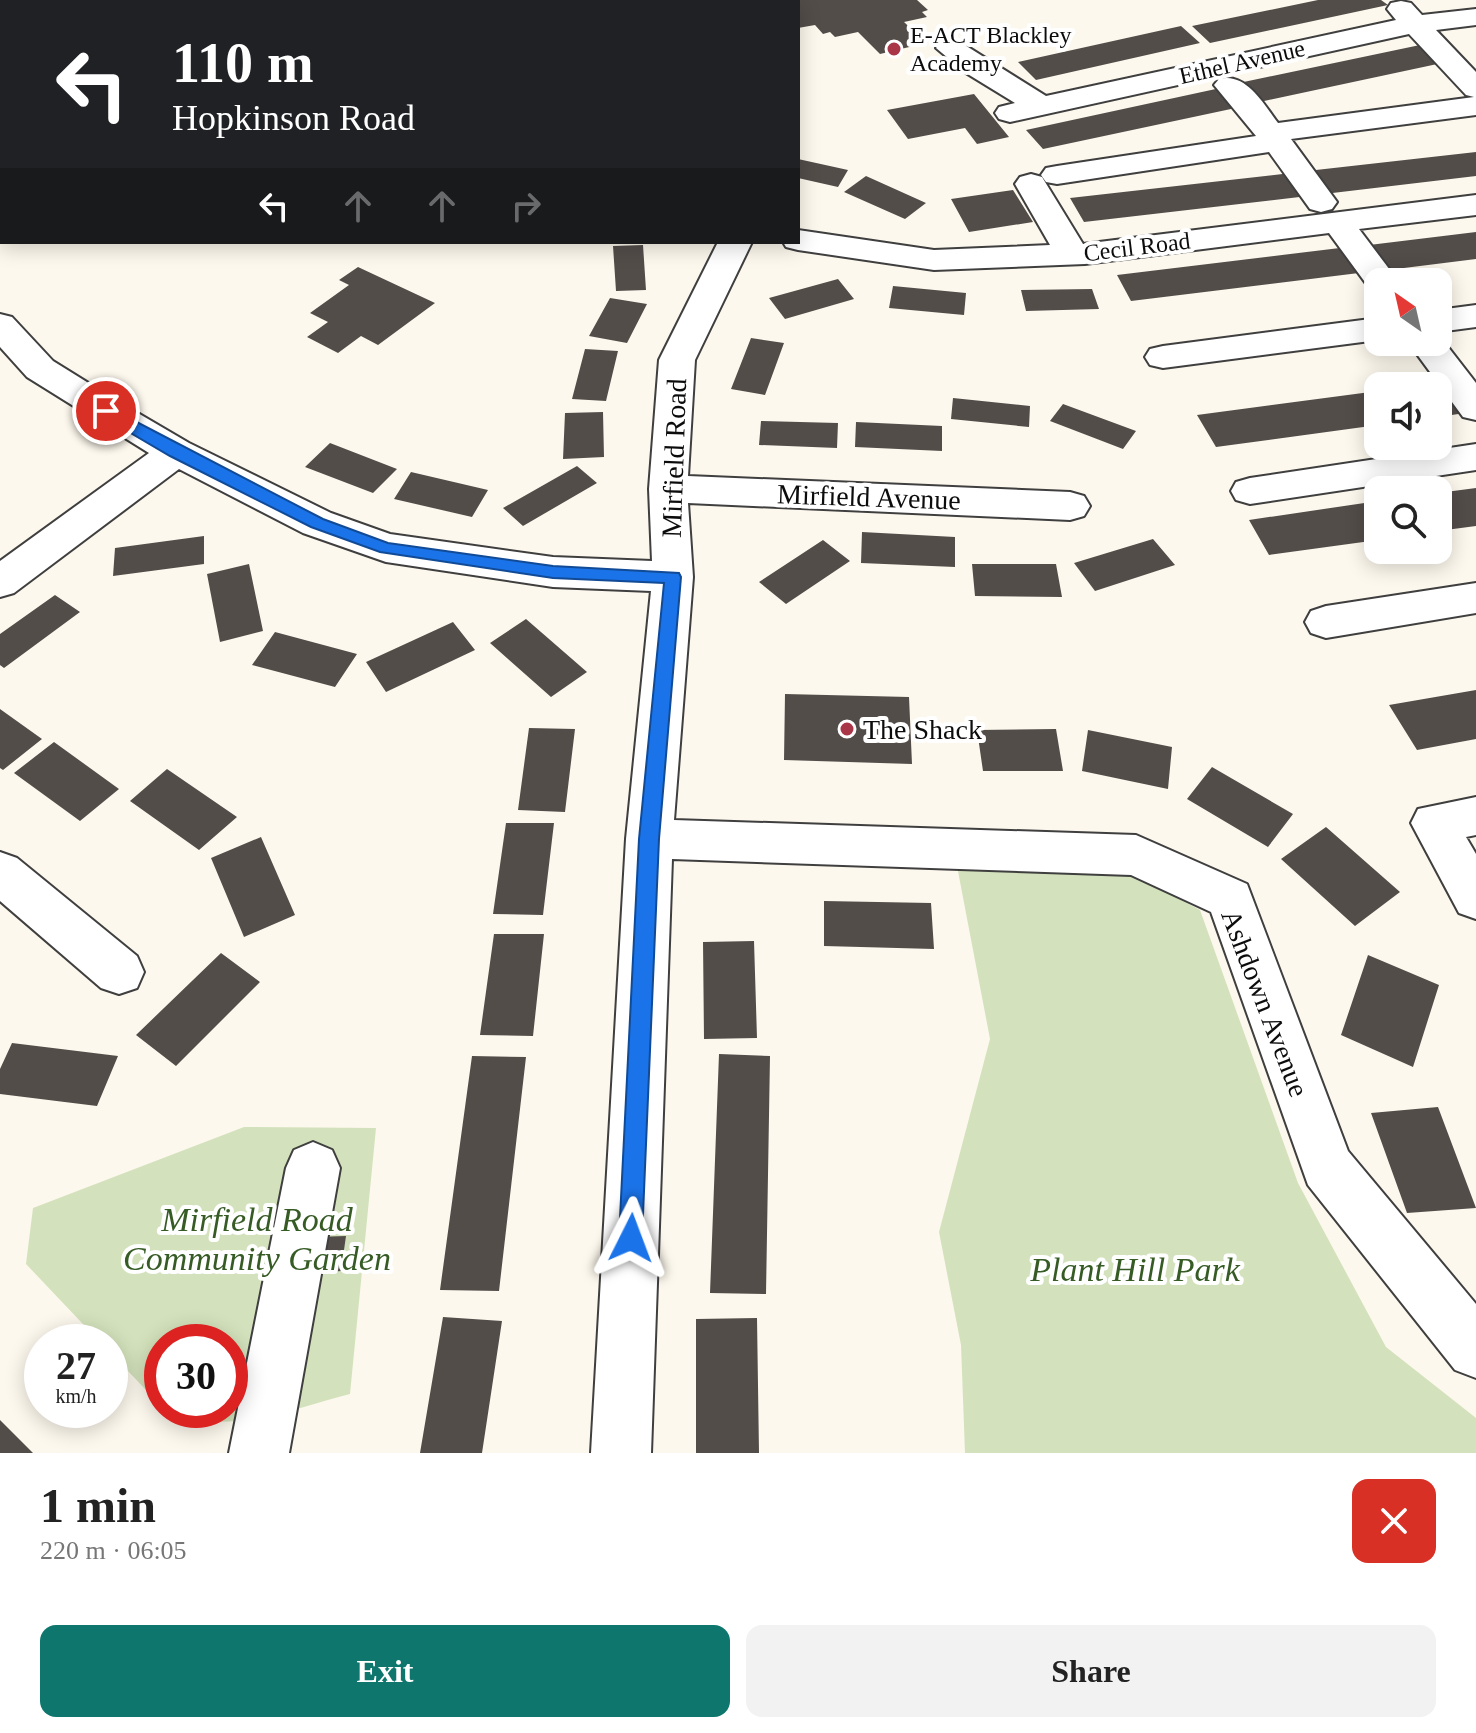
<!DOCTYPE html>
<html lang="en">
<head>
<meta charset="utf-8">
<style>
  body { margin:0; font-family:"Times New Roman",serif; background:#f2f2f2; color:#222; height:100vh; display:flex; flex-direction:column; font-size:30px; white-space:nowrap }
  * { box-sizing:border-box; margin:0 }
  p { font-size:26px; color:#767676 }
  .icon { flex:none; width:44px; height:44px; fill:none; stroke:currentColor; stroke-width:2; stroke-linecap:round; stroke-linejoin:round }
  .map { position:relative; height:1453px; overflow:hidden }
  .details { display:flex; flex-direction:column; background:#fff; flex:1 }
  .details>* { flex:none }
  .banner { position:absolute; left:0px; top:0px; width:800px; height:244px; box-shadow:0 4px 20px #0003; background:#202124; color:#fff; overflow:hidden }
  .needle { width:52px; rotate:326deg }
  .controls { position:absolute; left:1364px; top:268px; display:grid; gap:16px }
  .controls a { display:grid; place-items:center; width:88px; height:88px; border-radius:16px; background:#fff; box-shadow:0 4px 20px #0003; font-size:40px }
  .speed { position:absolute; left:24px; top:1324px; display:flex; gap:16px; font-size:40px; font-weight:700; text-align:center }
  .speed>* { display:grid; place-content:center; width:104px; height:104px; border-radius:50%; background:#fff; box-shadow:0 4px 20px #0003; line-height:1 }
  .speed small { font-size:20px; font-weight:400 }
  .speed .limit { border:12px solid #d22; background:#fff; color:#111 }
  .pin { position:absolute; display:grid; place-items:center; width:68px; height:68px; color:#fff; margin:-34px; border:4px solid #fff; border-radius:50%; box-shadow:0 2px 8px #0007 }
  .me { position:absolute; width:88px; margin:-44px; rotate:3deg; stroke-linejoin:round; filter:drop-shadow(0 0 6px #0008) }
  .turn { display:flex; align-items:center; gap:28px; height:168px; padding:0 40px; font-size:36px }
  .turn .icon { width:104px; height:104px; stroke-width:2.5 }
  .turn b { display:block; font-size:56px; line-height:68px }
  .lanes { display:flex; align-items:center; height:76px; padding:0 40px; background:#0003; justify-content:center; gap:40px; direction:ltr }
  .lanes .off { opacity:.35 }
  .round { display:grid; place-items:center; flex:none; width:84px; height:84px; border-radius:16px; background:#f2f2f2 }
  .headline { display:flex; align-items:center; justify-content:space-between; height:136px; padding:0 40px }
  h1 { font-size:48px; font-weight:600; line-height:60px }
  .cta { display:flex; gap:16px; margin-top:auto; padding:16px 40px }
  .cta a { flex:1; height:92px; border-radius:16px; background:#0f766e; color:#fff; font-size:32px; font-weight:600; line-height:92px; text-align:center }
  .cta a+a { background:#f2f2f2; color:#222 }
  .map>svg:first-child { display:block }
  .green { fill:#d3e2bc }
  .building { fill:#534d4a }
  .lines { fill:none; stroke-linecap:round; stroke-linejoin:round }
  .minor-casing { stroke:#3f3f3f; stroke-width:4 }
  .major-casing { stroke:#1d1d1d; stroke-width:4 }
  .minor { fill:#fff; fill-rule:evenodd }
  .major { fill:#e6bf74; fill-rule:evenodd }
  .route { fill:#1a73e8; stroke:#114b97; stroke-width:2 }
  .poi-dot { fill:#a93747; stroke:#fff; stroke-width:3 }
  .labels { text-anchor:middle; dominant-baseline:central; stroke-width:8; stroke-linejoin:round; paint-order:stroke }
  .far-poi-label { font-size:24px; fill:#0c0c0c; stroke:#fff; text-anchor:start }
  .far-street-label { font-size:24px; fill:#0c0c0c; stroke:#fff }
  .street-label { font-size:28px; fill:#0c0c0c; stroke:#fff }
  .poi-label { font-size:28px; fill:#0c0c0c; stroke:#fff; text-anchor:start }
  .near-park-label { font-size:34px; font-style:italic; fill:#365b25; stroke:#fff }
</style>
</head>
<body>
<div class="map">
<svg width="1476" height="1453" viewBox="0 0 1476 1453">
  <rect width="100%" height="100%" fill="#fdf8ed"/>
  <path class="green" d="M957 866 1122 869 1200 910 1298 1183 1386 1347 1476 1418V1453H965L961 1345 939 1232 990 1039Z
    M244 1127 376 1128 350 1394C292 1409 222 1438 165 1410H230V1342H162V1407L110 1352V1342H100L26 1264 33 1208Z"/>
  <path class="building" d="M798 0H917L928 10 922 12 927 17 904 22 926 43 880 54 858 32 835 37 830 32 823 34 815 25 798 28Z
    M1318 0H1381L1388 5 1210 43 1192 26Z
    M1181 26 1200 43 1036 80 1018 62Z
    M1420 45 1442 63 1255 103 1234 84Z
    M1225 87 1245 106 1043 149 1026 130Z
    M974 94 1009 137 977 144 965 128 908 139 887 110Z
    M1476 152V176L1324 194 1307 171Z
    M798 159 848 170 838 187 798 178Z
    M1291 173 1308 196 1084 222 1070 198Z
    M866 176 926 203 905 219 844 192Z
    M1013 190 1033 222 969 232 951 199Z
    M1476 232V259L1380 271 1361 246Z
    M643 245 646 290 616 291 613 246Z
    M1348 247 1367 272 1131 301 1117 275Z
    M358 267 435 303 378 345 361 336 338 353 307 337 328 322 310 313 349 285 339 280Z
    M838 279 854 299 785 319 769 298Z
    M893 286 966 293 964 315 889 308Z
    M1092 289 1099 309 1026 311 1021 290Z
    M610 298 647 304 627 343 589 336Z
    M751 338 784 343 765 395 731 389Z
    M585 349 618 351 606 401 572 399Z
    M1449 382 1472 412 1438 417V386L1429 384Z
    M1378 391V425L1216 447 1197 415Z
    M953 398 1030 406 1029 427 951 419Z
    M1063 404 1136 431 1123 449 1050 421Z
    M603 412 604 457 563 459 565 413Z
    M761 421 838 423 837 448 759 445Z
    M856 422 942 426V451L855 447Z
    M330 443 397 469 373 493 305 467Z
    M577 466 597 483 523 526 503 508Z
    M411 472 488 490 472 517 394 499Z
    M1476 488V526L1438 531V493Z
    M1378 501V540L1269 555 1249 520Z
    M862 532 955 537V567L861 563Z
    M204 536V564L113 576 115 548Z
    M1153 539 1175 565 1095 591 1074 563Z
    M823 540 850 561 786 604 759 582Z
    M249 564 263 631 220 642 207 574Z
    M972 564H1056L1062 597 975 596Z
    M55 595 80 612 4 668 0 665V634Z
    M526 619 587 672 551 697 490 643Z
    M453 622 475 650 386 692 366 662Z
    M275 632 357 654 335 687 252 665Z
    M1476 690V739L1417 750 1389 705Z
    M785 694 909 697 912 764 784 760Z
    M0 709 42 739 3 770 0 768Z
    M529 728 575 729 565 812 518 810Z
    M1056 729 1063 771H983L977 730Z
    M1088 730 1172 747 1168 789 1082 771Z
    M54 742 119 789 80 821 14 773Z
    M1212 767 1293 814 1268 847 1187 799Z
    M167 769 237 817 199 850 130 801Z
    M506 823H554L543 915 493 914Z
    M1326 827 1400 892 1355 926 1281 859Z
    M261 837 295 915 244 937 211 858Z
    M824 901 931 903 934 949 824 946Z
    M494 934H544L533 1036 480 1035Z
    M754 941 757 1038 704 1039 703 942Z
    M221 953 260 982 176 1066 136 1035Z
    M1368 955 1439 985 1413 1067 1341 1035Z
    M12 1043 118 1056 97 1106 0 1094V1069Z
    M719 1054 770 1056 766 1294 710 1293Z
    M472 1056 526 1057 499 1291 440 1290Z
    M1438 1107 1476 1208 1407 1213 1371 1113Z
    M346 1236 341 1271 310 1274 314 1237Z
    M443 1317 502 1321 482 1453H420Z
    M757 1318 759 1453H696V1319Z
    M0 1420 33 1453H0Z"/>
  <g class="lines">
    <g class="minor-casing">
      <path id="minor" d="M162 0H190V2H162Z
        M424 0H452L453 2H425Z
        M1401 1 1411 3 1422 15 1476 9V25L1436 30 1476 72V115L1291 139 1337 202 1332 209 1321 212 1310 209 1269 152 1057 184 1046 182 1041 175 1046 168 1057 166 1256 136 1214 85 1219 79C1246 72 1263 103 1278 123L1474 97 1466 95 1409 34 1010 122 999 119 995 113 999 107 1015 103 966 73 936 48 940 42 950 39 960 42 1046 96 1396 20 1387 9 1391 3Z
        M0 123H2L0 142Z
        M1031 174 1042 177 1083 244 1476 195V215L1359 229 1399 282H1378V291L1370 289 1329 233 1085 264 934 270 798 250 786 247 783 242H798V230L934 250 1050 245 1015 184 1020 177Z
        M0 214H2V234H0Z
        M718 242H752L695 360 688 476 1070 492 1084 496 1090 506 1084 516 1070 520 688 503 693 577 674 820 1136 835 1247 884 1348 1151 1476 1304V1378L1455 1370 1308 1185 1211 912 1131 875 672 859 651 1453H591L626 839 651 591 553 587 386 562 303 533 179 469 14 593 0 597V561L149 453 27 377 0 347V314L12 317 53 361 119 402 189 443 331 513 390 534 553 557 652 561 649 489 659 360Z
        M1476 305V327L1438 332V310Z
        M1378 318V340L1163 368 1150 365 1145 357 1150 349 1163 346Z
        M1438 334 1476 383V420L1463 417 1408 342H1438Z
        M1476 444V470L1250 504 1236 500 1231 491 1236 482 1250 478Z
        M1476 583V613L1326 638 1311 633 1305 622 1311 611 1326 606Z
        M1476 797V835L1466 837 1476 854V919L1459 913 1411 823 1418 809Z
        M0 852 17 858 137 956 144 972 137 988 119 994 101 988 0 901Z
        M313 1142 332 1150 340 1168 289 1453H229L286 1168 294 1150Z"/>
    </g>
    <g class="major-casing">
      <path id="major" d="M0 48H2V66H0Z"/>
    </g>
    <use href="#minor" class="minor"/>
    <use href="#major" class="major"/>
  </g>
  <path class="route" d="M106 406 323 519 388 543 553 566 679 573 681 577 659 839 642 1238 639 1246 631 1250 622 1246 619 1238 639 839 664 583 553 578 380 552 311 527 170 456 100 415V408Z"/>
  <g class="poi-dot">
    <circle cx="894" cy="49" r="8"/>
    <circle cx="847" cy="729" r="8"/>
  </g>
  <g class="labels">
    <g class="far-poi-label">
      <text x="910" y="35">E-ACT Blackley<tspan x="910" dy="28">Academy</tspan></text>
    </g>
    <g class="far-street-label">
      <text transform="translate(1242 62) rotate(-13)">Ethel Avenue</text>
      <text transform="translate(1137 247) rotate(-7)">Cecil Road</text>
    </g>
    <g class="street-label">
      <text transform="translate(674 458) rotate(-88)">Mirfield Road</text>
      <text transform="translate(869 497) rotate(2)">Mirfield Avenue</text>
      <text transform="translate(1265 1003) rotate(69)">Ashdown Avenue</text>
    </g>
    <g class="poi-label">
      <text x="863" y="729">The Shack</text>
    </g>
    <g class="near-park-label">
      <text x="257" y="1219">Mirfield Road<tspan x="257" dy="39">Community Garden</tspan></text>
      <text x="1135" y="1269">Plant Hill Park</text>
    </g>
  </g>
</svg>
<div class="controls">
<a><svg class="needle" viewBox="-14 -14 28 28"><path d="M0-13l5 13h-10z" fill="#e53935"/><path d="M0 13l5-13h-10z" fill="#767676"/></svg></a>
<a><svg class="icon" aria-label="sound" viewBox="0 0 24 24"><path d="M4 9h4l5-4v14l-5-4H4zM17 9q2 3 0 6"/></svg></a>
<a><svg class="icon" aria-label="search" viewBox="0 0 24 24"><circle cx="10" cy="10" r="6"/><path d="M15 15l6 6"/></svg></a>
</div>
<div class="speed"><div>27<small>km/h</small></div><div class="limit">30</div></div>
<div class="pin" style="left:106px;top:411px;background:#d93025"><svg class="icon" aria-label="arrive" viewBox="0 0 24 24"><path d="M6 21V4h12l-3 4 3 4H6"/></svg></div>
<svg class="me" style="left:631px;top:1238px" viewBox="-20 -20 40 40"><path d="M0-17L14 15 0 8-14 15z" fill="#1a73e8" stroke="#fff" stroke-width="4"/></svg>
<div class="banner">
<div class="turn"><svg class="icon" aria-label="left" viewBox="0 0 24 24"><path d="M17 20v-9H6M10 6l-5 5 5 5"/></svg><div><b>110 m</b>Hopkinson Road</div></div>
<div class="lanes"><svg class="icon" aria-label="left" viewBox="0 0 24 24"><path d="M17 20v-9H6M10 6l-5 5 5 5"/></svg><svg class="icon off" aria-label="ahead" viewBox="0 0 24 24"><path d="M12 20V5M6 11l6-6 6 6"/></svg><svg class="icon off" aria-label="ahead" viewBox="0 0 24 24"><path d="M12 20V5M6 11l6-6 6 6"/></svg><svg class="icon off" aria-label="right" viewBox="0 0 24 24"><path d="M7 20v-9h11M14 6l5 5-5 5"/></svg></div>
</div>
</div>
<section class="details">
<div class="headline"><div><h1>1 min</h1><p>220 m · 06:05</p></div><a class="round" style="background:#d93025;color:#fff"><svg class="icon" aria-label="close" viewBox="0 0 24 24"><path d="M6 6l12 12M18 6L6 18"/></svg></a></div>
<div class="cta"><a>Exit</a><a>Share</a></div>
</section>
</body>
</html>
